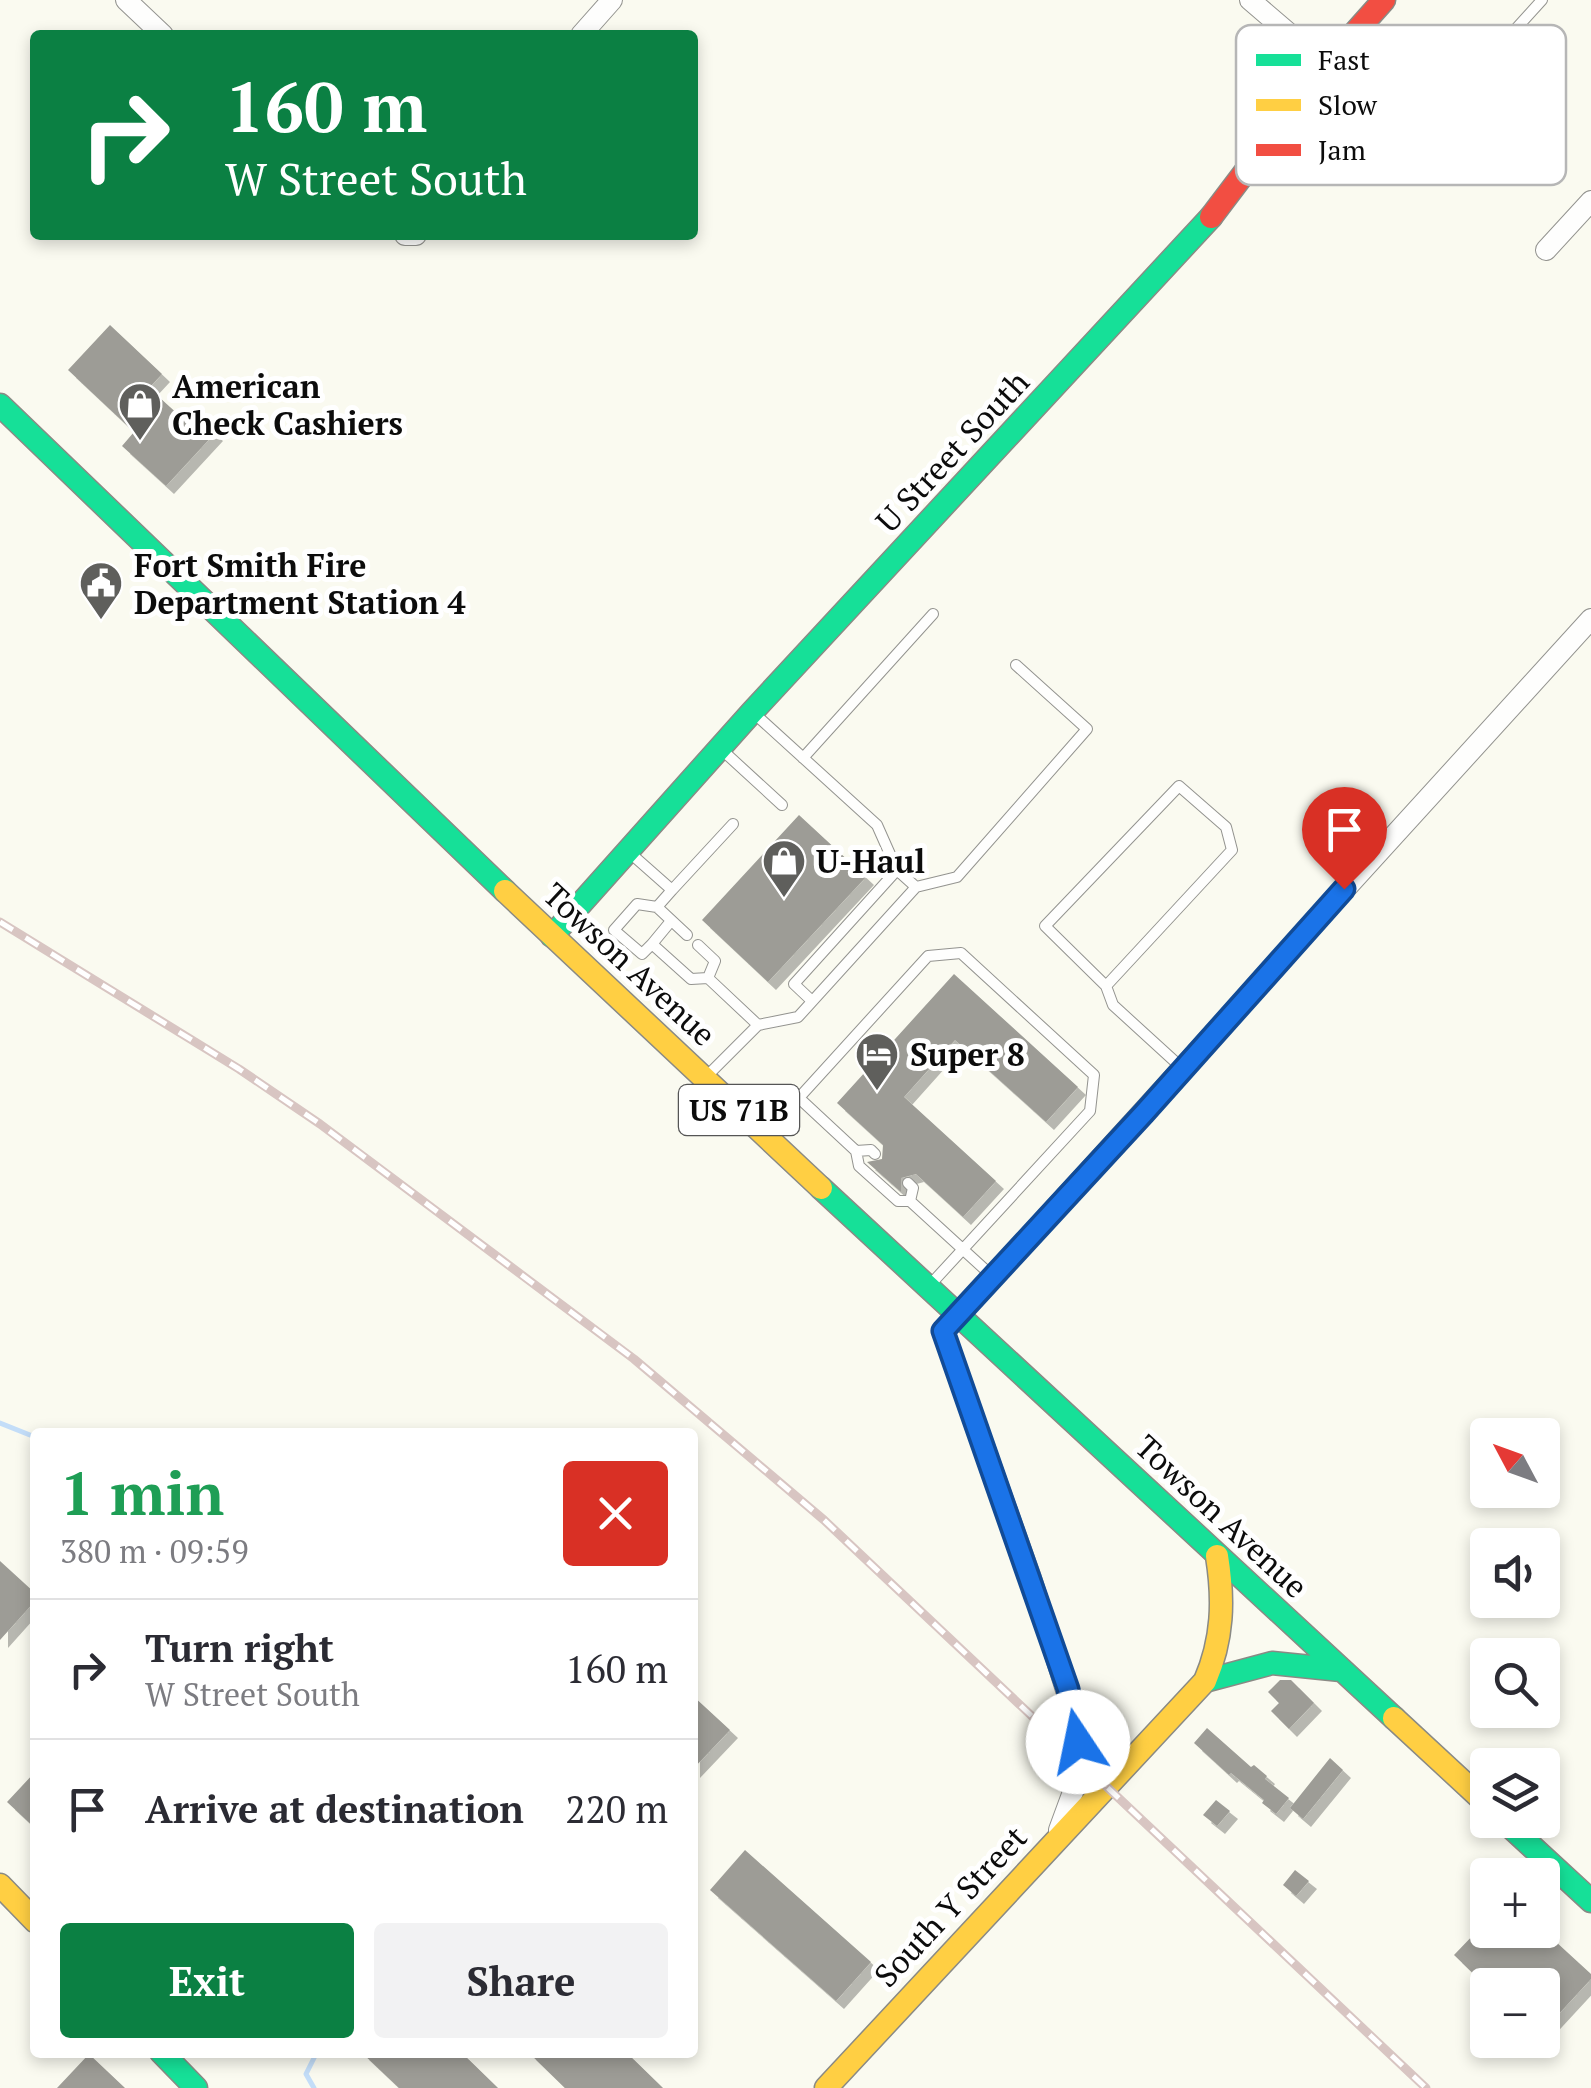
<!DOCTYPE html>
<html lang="en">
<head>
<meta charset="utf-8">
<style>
  body { margin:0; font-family:"PT Serif",serif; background:#f2f2f3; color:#2b2b33; height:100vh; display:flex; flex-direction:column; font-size:38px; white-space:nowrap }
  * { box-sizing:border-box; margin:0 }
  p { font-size:32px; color:#7c7c81 }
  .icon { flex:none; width:55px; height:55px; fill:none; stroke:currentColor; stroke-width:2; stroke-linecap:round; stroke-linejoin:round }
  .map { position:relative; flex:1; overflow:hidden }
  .drawer { position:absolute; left:30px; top:1428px; width:668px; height:630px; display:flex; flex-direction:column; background:#fff; border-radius:10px; box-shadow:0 5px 15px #0003 }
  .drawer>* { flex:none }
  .banner { position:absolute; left:30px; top:30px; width:668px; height:210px; border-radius:10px; box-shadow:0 5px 15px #0003; background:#0b8043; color:#fff; overflow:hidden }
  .needle { width:65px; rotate:311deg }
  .fabs { position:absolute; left:1470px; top:1418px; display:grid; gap:20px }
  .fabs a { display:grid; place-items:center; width:90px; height:90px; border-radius:10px; background:#fff; box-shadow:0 5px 15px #0003; font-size:50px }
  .pin { position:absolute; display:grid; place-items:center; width:85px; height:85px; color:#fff; margin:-102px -42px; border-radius:50% 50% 50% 0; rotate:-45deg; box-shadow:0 0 10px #0007 }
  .pin .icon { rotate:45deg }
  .me { position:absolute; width:110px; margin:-55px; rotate:349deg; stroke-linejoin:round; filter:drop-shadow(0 0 8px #0008) }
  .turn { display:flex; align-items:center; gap:35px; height:210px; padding:0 30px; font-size:45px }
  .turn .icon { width:130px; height:130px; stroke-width:2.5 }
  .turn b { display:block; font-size:70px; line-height:85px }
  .round { display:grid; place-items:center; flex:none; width:105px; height:105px; border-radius:10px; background:#f2f2f3 }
  .summary { display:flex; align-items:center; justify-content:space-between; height:170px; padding:0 30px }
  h1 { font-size:60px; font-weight:700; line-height:75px; color:#1e9e55 }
  .button { display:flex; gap:20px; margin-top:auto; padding:20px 30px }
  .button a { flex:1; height:115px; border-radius:10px; background:#0b8043; color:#fff; font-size:40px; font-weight:700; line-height:115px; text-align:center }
  .button a+a { background:#f2f2f3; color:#2b2b33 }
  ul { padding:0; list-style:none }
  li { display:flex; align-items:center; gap:30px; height:140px; padding:0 30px; border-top:2px solid #e1e1e2 }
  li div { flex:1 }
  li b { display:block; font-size:38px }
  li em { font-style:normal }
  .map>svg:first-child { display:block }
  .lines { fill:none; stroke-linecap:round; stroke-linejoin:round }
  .stream { stroke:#c3ddf8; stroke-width:5 }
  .building { fill:#9d9c96; filter:url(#shadow) }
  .lane-casing { stroke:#93938f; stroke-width:12 }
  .street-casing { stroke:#93938f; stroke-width:22 }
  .fast-casing { stroke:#8a8a85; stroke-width:25 }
  .slow-casing { stroke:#8a8a85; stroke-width:25 }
  .jam-casing { stroke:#8a8a85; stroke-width:25 }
  .lane { stroke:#fefefd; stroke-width:10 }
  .street { stroke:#fefefd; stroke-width:20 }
  .fast { stroke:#16e098; stroke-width:22 }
  .slow { stroke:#ffcf43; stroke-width:22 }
  .jam { stroke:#f24e42; stroke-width:22 }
  .rail-casing { stroke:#d8c5c2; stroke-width:9 }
  .rail { stroke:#fff; stroke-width:5; stroke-dasharray:15; stroke-linecap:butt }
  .route-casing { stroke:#114b97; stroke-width:25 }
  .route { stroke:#1a73e8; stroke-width:18 }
  .labels { text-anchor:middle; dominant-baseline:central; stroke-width:10; stroke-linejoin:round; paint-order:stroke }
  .shield { fill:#fff; stroke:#555; stroke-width:2.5 }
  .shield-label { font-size:30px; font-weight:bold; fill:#0c0c0c }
  .poi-label { font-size:32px; font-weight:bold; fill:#0c0c0c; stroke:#fff; text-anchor:start }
  .street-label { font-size:32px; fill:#0c0c0c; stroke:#fff }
  .key { fill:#fff; stroke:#b6b6b6; stroke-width:2.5 }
  .key-label { font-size:28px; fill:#0c0c0c }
</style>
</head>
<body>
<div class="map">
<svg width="1591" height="2088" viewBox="0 0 1591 2088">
  <defs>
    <filter id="shadow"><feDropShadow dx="8" dy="8" stdDeviation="0" flood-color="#0004"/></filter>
  </defs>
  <rect width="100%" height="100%" fill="#fafaf0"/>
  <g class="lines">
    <path class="stream" d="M0 1423 35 1437
      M314 2088 306 2074 317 2052"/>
  </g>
  <path class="building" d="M110 325 162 374 149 388 191 426 198 418 215 433 166 486 122 446 134 432 68 370Z
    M799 815 866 877 768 982 702 920Z
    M954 974 1078 1087 1046 1122 955 1040 904 1097 996 1181 963 1217 916 1174 901 1178V1192L867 1162 882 1159 883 1145 837 1103Z
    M0 1561 35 1593V1601L0 1640Z
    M1280 1680H1291L1314 1703 1289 1729 1271 1711 1279 1703 1268 1692Z
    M692 1695 730 1730 692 1770Z
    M1207 1728 1251 1767 1254 1765 1267 1776 1265 1779 1289 1798 1276 1814 1262 1803 1264 1800 1231 1773 1229 1775 1194 1743Z
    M1330 1758 1343 1770 1303 1819 1290 1808Z
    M35 1772V1828L7 1802Z
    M1216 1800 1230 1811 1217 1826 1203 1815Z
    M745 1850 871 1962 836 2001 710 1890Z
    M1295 1870 1309 1881 1296 1896 1283 1885Z
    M1478 1930H1543L1591 1974V1979L1542 2032V1985H1485L1454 1955Z
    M361 2052H461L498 2088H399Z
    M528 2052H626L663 2088H565Z
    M89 2054 125 2088H57Z"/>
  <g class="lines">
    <g class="lane-casing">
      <path id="lane" d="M1455 96 1542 0
        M756 715 877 825 897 870 916 887
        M721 749 782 805
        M803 758 933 614
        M629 852 672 890 657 907 687 935
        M672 890 733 824
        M671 921 652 944 691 979 708 978 758 1025
        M652 944 642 954 614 930 637 904 657 907
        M698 945 715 961 708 978
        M1106 986 1045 926 1179 786 1226 827 1232 850 1106 986 1113 1005 1182 1068
        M812 1001 794 984 897 870
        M705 1078 758 1025 798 1017 916 887 957 877 1087 729 1016 665
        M799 1098 856 1151 859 1166 898 1201H910L992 1276
        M766 1134 928 956 961 953 1094 1075 1090 1111 930 1285
        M856 1151 871 1150 875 1154
        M908 1183 913 1188 910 1201"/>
    </g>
    <g class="street-casing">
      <path id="street" d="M126 0 163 35
        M1250 0 1326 65
        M581 35 612 0
        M405 235H416
        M1546 250 1591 201
        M1059 1830 1077 1781 1079 1762 1075 1719 1031 1578 943 1331 1591 619"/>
    </g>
    <g class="fast-casing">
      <path id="fast" d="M0 405 505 891
        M552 936 752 712 1211 217
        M821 1188 1394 1718
        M1205 1681 1272 1663 1341 1670
        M1503 1820 1591 1901
        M161 2052 196 2088"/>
    </g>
    <g class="slow-casing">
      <path id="slow" d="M505 891 821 1188
        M1394 1718 1488 1805
        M0 1885 35 1921
        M826 2088 1205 1681C1223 1639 1224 1600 1217 1556"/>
    </g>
    <g class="jam-casing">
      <path id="jam" d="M1211 217 1326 65 1384 0"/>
    </g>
    <use href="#lane" class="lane"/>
    <use href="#street" class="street"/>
    <use href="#fast" class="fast"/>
    <use href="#slow" class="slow"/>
    <use href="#jam" class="jam"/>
    <g class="rail-casing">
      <path id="rail" d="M0 922 239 1069 320 1124 634 1359 824 1520 1426 2088"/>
    </g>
    <use href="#rail" class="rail"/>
  </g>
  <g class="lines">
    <g class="route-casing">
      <path id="route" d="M1078 1742 1068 1689 943 1331 1144 1113 1344 889"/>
    </g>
    <use href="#route" class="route"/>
  </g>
  <defs>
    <g id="shop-pin" transform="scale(2.25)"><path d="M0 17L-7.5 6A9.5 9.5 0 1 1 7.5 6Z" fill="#5f5f5c" stroke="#fff"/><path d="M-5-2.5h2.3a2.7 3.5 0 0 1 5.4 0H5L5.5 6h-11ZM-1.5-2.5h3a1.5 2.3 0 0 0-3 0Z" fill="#fff"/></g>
    <g id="civic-pin" transform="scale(2.25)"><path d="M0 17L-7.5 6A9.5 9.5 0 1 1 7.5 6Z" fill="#5f5f5c" stroke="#fff"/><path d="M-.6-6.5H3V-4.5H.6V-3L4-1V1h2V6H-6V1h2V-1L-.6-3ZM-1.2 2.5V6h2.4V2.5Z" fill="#fff"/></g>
    <g id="hotel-pin" transform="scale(2.25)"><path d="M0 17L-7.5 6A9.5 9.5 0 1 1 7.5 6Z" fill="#5f5f5c" stroke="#fff"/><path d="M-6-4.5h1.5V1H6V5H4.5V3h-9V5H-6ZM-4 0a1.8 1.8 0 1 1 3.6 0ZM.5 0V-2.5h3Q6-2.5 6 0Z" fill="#fff"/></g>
  </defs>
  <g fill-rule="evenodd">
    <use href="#shop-pin" x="140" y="404"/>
    <use href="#civic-pin" x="101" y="583"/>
    <use href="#shop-pin" x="784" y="861"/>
    <use href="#hotel-pin" x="877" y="1054"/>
  </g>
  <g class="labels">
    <rect class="shield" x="679" y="1085" width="120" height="50" rx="8"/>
    <g class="shield-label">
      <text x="739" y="1110">US 71B</text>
    </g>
    <g class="poi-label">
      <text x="172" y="386">American<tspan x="172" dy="37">Check Cashiers</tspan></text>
      <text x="134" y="565">Fort Smith Fire<tspan x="134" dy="37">Department Station 4</tspan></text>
      <text x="816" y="861">U-Haul</text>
      <text x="910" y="1054">Super 8</text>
    </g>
    <g class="street-label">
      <text transform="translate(952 451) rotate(-47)">U Street South</text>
      <text transform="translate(630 964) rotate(43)">Towson Avenue</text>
      <text transform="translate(1222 1516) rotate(43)">Towson Avenue</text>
      <text transform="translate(950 1906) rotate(-47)">South Y Street</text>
    </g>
  </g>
  <rect x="1236" y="25" width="330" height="160" rx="15" class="key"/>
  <rect x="1256" y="54" width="45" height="12" fill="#16e098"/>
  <rect x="1256" y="99" width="45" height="12" fill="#ffcf43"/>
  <rect x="1256" y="144" width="45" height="12" fill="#f24e42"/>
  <g class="key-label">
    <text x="1318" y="70">Fast</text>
    <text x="1318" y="115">Slow</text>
    <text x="1318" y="160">Jam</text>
  </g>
</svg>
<div class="fabs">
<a><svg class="needle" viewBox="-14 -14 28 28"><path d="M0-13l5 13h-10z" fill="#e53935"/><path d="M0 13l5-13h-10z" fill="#7c7c81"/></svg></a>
<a><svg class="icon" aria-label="sound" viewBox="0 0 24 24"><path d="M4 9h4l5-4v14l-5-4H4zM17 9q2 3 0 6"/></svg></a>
<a><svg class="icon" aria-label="search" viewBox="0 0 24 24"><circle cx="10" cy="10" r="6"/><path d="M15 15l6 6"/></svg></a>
<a><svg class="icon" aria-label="layers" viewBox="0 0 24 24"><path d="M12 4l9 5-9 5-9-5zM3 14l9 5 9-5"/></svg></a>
<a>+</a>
<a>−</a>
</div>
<div class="pin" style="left:1344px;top:889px;background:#d93025"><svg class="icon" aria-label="arrive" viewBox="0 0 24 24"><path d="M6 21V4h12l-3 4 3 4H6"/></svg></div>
<svg class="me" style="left:1078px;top:1742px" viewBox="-20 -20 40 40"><circle r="19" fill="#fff"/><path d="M0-13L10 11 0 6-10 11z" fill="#1a73e8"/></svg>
<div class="banner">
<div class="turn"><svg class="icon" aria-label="right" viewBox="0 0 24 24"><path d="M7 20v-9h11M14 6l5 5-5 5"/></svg><div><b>160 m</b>W Street South</div></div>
</div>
<section class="drawer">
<div class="summary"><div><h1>1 min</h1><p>380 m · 09:59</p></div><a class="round" style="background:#d93025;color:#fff"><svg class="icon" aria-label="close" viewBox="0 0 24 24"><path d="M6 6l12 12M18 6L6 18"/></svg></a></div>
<ul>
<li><svg class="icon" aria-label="right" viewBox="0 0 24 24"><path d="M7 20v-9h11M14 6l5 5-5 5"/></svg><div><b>Turn right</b><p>W Street South</p></div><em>160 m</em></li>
<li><svg class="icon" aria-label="arrive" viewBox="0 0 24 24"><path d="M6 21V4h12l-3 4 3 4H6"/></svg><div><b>Arrive at destination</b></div><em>220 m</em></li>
</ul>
<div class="button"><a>Exit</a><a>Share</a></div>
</section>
</div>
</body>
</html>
